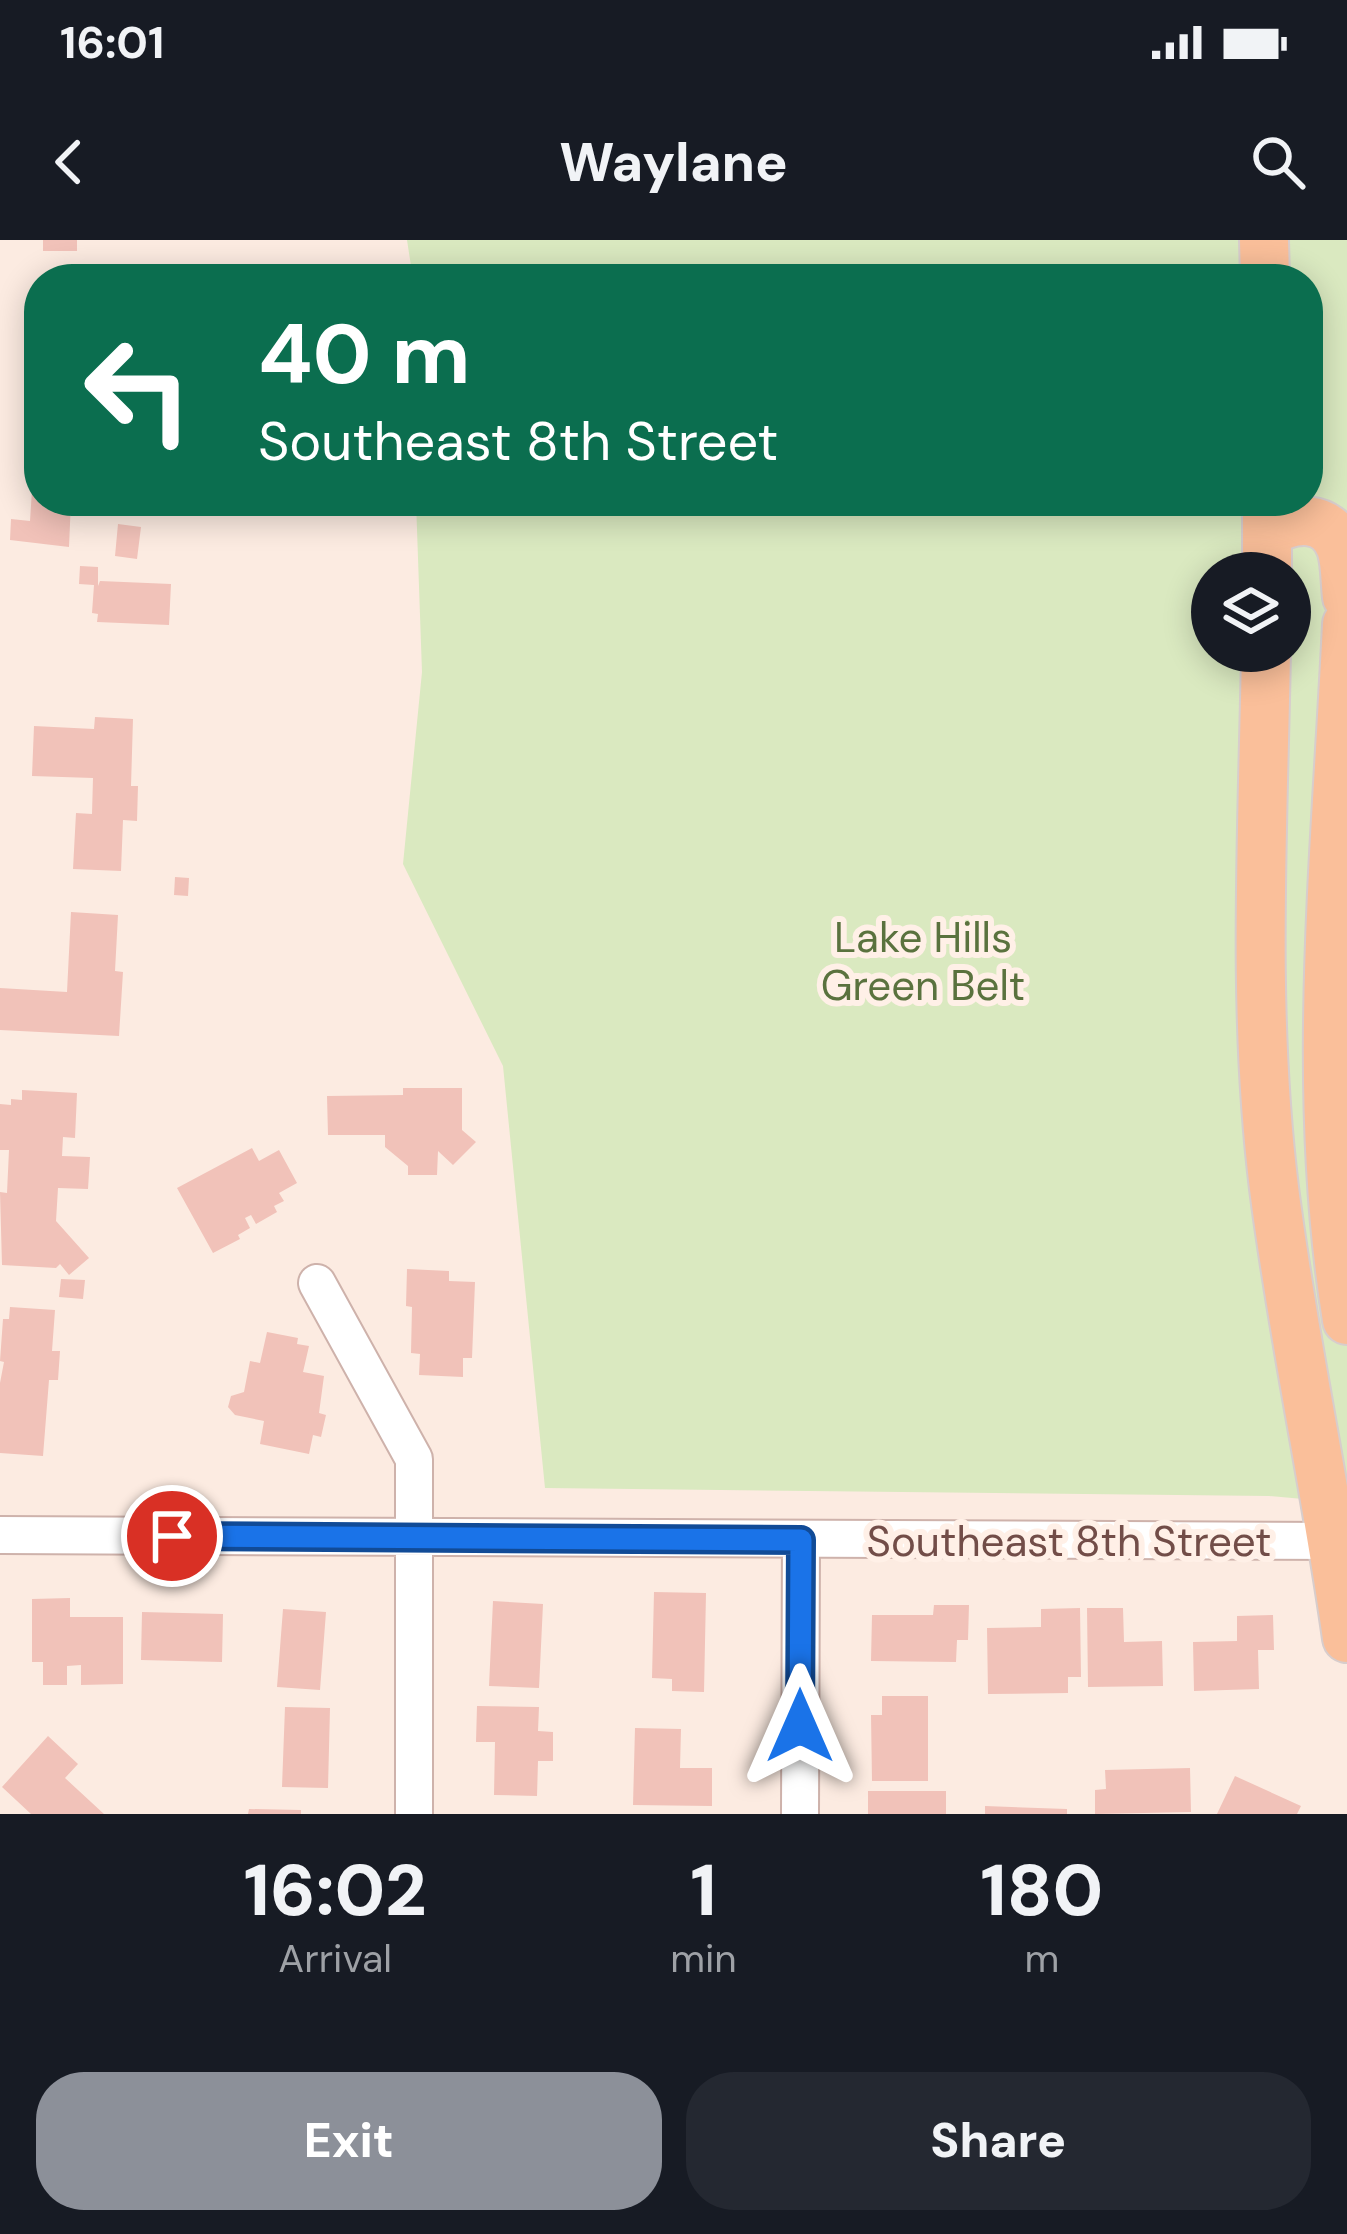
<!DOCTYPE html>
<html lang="en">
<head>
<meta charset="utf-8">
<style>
  body { margin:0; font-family:"DM Sans",sans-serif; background:#242831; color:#f1f3f6; height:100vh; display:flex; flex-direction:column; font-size:45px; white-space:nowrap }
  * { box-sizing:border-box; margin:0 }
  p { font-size:39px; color:#9ea1a6 }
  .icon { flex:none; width:66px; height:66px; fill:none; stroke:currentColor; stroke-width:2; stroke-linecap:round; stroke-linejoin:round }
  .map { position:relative; height:1574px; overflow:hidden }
  .sheet { display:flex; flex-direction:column; background:#171b24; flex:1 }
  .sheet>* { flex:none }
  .banner { position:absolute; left:24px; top:24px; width:1299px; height:252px; border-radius:48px; box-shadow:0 6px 30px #0003; background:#0b6e4f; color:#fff; overflow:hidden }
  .controls { position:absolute; left:1191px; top:312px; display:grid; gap:24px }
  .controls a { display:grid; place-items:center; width:120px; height:120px; border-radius:50%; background:#171b24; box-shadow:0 6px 30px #0003; font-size:60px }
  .pin { position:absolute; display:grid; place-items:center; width:102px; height:102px; color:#fff; margin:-51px; border:6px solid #fff; border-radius:50%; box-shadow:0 3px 12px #0007 }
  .me { position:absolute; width:132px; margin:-66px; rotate:0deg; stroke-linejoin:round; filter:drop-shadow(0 0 9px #0008) }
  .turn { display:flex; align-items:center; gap:42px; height:252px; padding:0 36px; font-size:54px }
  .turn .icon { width:156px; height:156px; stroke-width:2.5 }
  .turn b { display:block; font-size:84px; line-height:102px }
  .eta { display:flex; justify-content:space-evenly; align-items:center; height:204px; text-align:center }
  .eta b { font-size:72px; font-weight:800; line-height:84px }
  .button { display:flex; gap:24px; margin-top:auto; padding:24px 36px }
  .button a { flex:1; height:138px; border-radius:48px; background:#8c9099; color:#fff; font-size:48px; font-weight:800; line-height:138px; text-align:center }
  .button a+a { background:#242831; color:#f1f3f6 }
  .status { display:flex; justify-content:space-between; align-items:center; height:84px; padding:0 60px; background:#171b24; direction:ltr }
  .status svg { height:33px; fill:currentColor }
  header { display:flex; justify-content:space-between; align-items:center; height:156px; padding:0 36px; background:#171b24; font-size:54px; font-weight:800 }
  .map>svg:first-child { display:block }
  .green { fill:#dae9c0; fill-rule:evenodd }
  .building { fill:#f1c2b9 }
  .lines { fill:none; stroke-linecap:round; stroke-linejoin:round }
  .minor-casing { stroke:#ceb2ab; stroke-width:40 }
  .major-casing { stroke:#d8cdcc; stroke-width:52 }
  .minor { stroke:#fff; stroke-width:36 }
  .major { stroke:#fabf9a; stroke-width:48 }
  .route-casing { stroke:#114b97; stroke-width:30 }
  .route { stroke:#1a73e8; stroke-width:21 }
  .labels { text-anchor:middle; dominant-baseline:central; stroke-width:12; stroke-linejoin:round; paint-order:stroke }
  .park-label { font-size:42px; fill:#5a723e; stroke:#fff0e7 }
  .street-label { font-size:42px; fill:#724d48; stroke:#fff0e7 }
</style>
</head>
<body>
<div class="status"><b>16:01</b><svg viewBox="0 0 49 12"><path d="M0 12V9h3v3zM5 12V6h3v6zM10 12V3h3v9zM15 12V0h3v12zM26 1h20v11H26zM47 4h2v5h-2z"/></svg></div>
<header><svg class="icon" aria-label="back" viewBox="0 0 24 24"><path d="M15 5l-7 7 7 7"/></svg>Waylane<svg class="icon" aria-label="search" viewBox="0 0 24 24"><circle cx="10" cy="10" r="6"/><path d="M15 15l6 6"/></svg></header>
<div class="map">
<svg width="1347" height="1574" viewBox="0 0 1347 1574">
  <rect width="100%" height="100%" fill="#fcebe1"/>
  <path class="green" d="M407 0H1347V1263L1269 1256 545 1248 503 826 403 624 422 432 416 261H1308V39H413ZM1212 333H1290V411H1212Z"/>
  <path class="building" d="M43 0H77V11H43Z
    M32 250H39V261H71L69 307 10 300 11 279 30 281Z
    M118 284 141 287 137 319 115 316Z
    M80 326 98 327V346L100 341 171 344 169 385 97 382 98 374 92 373 94 345 79 344Z
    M95 477 133 479 131 546H138L137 581 123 580 121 631 73 629 76 573 92 574 93 538 32 536 34 486 94 489Z
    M175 637 189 638 188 656 174 655Z
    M71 672 118 675 115 731 123 732 119 796 0 790V748L67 752Z
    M403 848H462V890L476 902 453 925 438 911 437 935H408V926L385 907V895H328L327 856 403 855Z
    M22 850 77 853 75 898 63 897 62 916 90 917 88 949 58 948 56 981 89 1018 69 1035 60 1024 56 1028 2 1025 0 952 7 953 9 910H0V864L11 865V859L22 860Z
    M252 908 259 921 279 910 297 943 279 953 284 961 274 966 277 972 256 984 251 975 245 978 250 988 238 995 240 999 213 1013 177 948Z
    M407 1029 449 1031V1041L475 1042 472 1118H463V1137L419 1135 420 1114 411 1113 412 1067 406 1066Z
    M61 1039 85 1040 83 1059 59 1057Z
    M10 1067 55 1070 52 1111H60L58 1140H49L43 1216 0 1213V1143L4 1122 0 1121 3 1079H9Z
    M267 1092 298 1098 297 1104 309 1106 303 1132 324 1136 319 1173 326 1175 321 1197 313 1195 309 1214 260 1204 264 1181 235 1175 228 1167 231 1156 244 1152 250 1121 260 1123Z
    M654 1352 706 1353 704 1452 672 1451V1439L652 1438Z
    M70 1358V1377H123V1444L81 1445V1425L67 1426V1445H43V1422H32V1359Z
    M493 1361 543 1364 539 1448 489 1446Z
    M934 1365H969L968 1400H957L956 1422 871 1421 872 1375H933Z
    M1080 1368 1081 1437H1068V1453L988 1454 987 1388 1041 1387V1369Z
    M1087 1368H1123L1124 1402 1162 1401 1163 1446 1088 1447Z
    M283 1369 326 1372 320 1450 277 1447Z
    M142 1372 223 1374 222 1422 141 1420Z
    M1273 1375 1274 1410H1258L1259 1449 1194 1451 1193 1402 1237 1401V1376Z
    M882 1456H928V1541H872L871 1475H882Z
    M477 1466 539 1467 538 1491 553 1492V1521H538L537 1556 494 1555 495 1502H476Z
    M285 1467 330 1468 328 1548 282 1547Z
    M635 1488 681 1489 680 1528H712V1566L633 1565Z
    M48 1496 78 1524 65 1538 104 1574H31L2 1547Z
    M1190 1528 1191 1572 1095 1574V1550L1106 1549 1105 1530Z
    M1235 1536 1301 1566 1297 1574H1217Z
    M868 1551H946V1574H868Z
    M985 1566 1067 1569V1574H985Z
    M249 1569 301 1570V1574H248Z"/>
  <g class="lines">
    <g class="minor-casing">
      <path id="minor" d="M317 1043 414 1219V1574
        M0 1295 1347 1301
        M800 1574 801 1300"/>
    </g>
    <g class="major-casing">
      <path id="major" d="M1264 0 1265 39
        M1268 293C1292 277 1329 273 1341 308 1346 323 1345 341 1347 357
        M1267 333V261
        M1347 384C1336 614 1310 851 1347 1080
        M1266 411C1263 590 1252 770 1274 948 1293 1099 1326 1247 1347 1398"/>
    </g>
    <use href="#minor" class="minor"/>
    <use href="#major" class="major"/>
  </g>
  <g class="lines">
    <g class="route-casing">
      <path id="route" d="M172 1296 801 1300 800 1486"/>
    </g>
    <use href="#route" class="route"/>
  </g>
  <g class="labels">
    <g class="park-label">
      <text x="923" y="697">Lake Hills<tspan x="923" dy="48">Green Belt</tspan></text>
    </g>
    <g class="street-label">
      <text x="1069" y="1301">Southeast 8th Street</text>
    </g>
  </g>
</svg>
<div class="controls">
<a><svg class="icon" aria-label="layers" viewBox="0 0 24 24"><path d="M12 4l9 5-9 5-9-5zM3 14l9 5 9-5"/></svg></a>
</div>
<div class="pin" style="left:172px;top:1296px;background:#d93025"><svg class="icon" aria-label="arrive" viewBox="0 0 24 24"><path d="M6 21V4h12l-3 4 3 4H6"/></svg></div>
<svg class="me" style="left:800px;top:1486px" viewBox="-20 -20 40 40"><path d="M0-17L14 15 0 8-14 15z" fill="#1a73e8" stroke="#fff" stroke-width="4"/></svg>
<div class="banner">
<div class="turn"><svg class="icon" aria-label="left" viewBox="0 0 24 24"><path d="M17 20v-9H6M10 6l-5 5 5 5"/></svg><div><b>40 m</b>Southeast 8th Street</div></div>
</div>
</div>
<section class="sheet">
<div class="eta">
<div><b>16:02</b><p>Arrival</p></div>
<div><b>1</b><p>min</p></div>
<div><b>180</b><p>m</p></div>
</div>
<div class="button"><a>Exit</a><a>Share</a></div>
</section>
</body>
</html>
